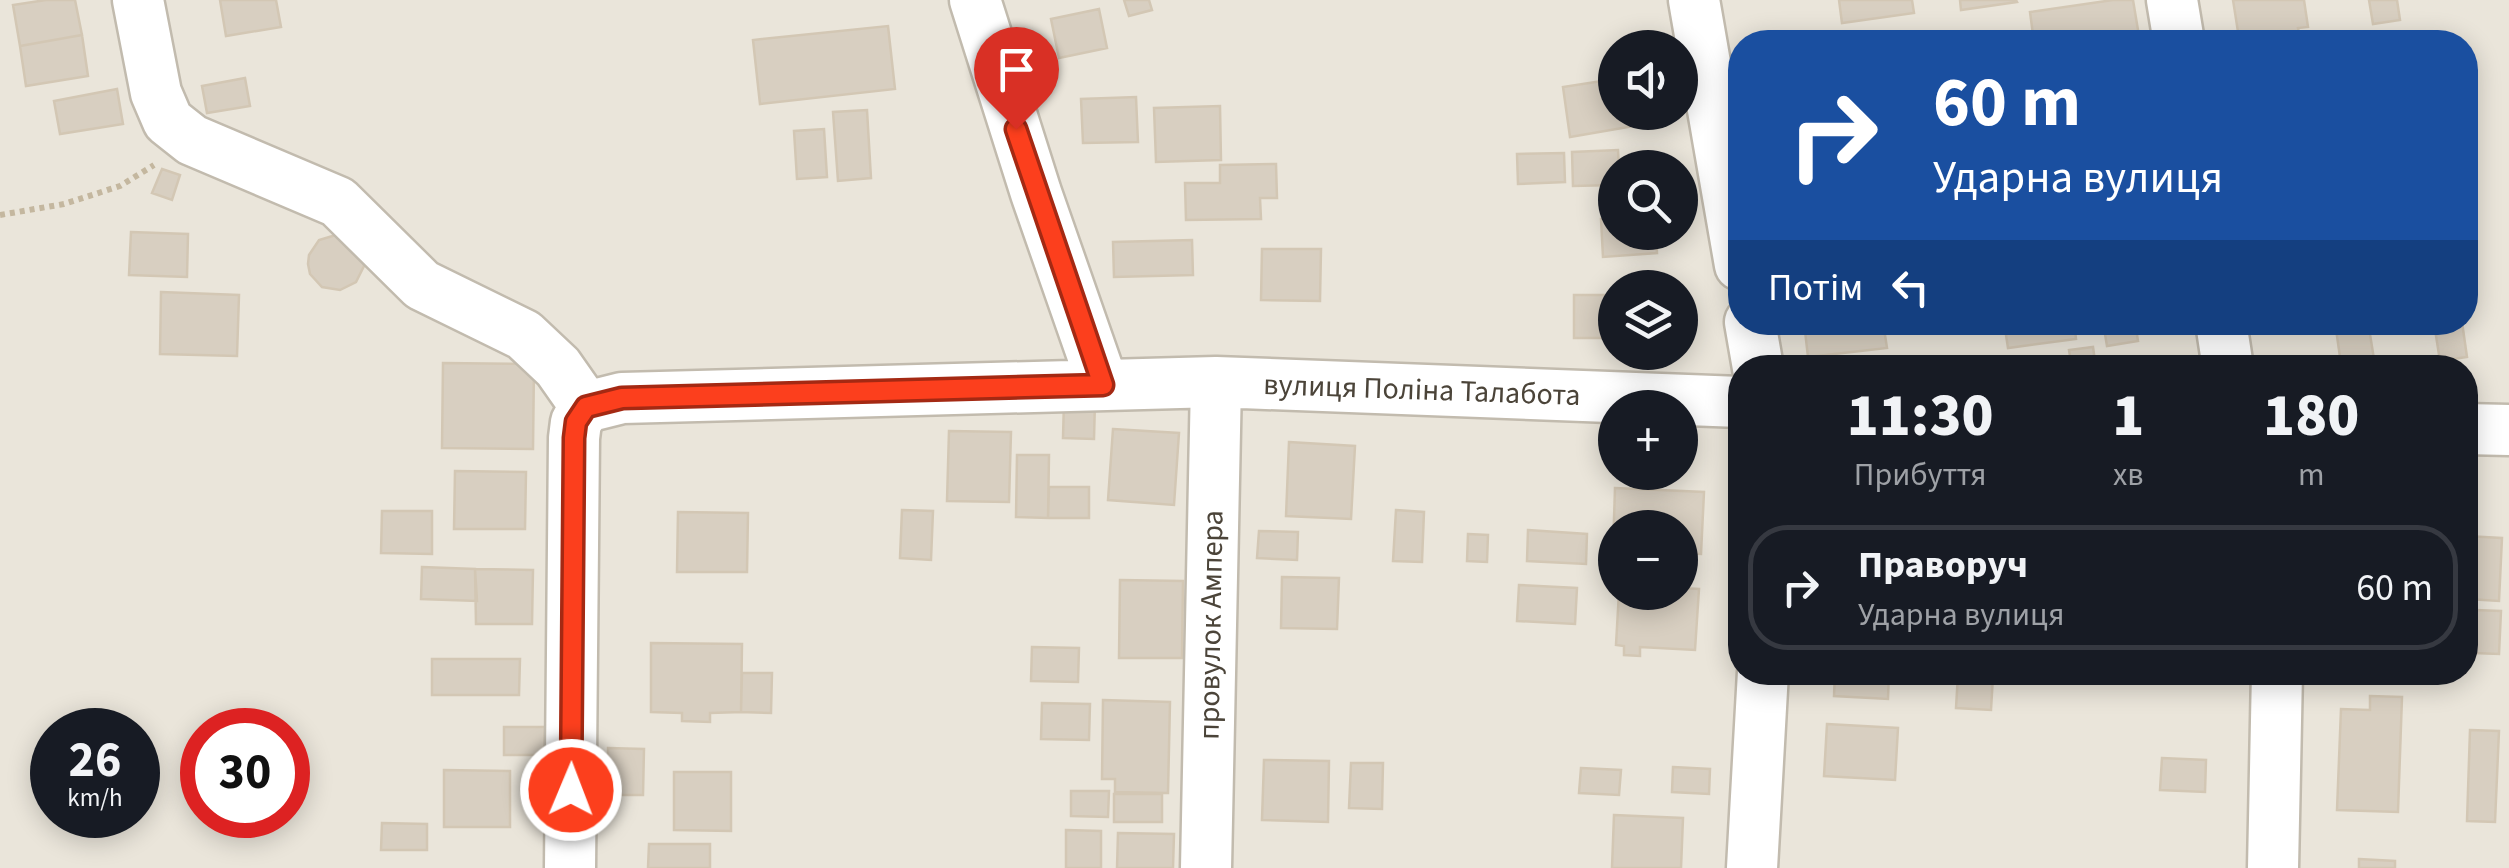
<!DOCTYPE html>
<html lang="uk">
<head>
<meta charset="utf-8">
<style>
  body { margin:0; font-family:"Source Sans 3",sans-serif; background:#242831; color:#f1f3f6; height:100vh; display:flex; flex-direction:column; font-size:38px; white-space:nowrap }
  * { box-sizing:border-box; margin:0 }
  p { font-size:32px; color:#9ea1a6 }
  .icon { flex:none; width:55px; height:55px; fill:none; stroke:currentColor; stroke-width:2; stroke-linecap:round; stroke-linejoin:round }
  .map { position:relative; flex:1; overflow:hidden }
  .side { position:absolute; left:1728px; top:355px; width:750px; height:330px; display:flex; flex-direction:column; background:#171b24; border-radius:40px; box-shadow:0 5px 25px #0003 }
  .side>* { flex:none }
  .top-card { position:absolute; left:1728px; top:30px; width:750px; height:305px; border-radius:40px; box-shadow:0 5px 25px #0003; background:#1a4fa0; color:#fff; overflow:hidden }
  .buttons { position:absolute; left:1598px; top:30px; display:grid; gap:20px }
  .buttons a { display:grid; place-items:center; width:100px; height:100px; border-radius:50%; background:#171b24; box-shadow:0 5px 25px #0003; font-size:50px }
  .speed { position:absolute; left:30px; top:708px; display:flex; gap:20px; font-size:50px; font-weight:700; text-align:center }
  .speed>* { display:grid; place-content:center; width:130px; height:130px; border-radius:50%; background:#171b24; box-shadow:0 5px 25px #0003; line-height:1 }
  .speed small { font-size:25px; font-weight:400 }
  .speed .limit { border:15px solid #d22; background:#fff; color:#111 }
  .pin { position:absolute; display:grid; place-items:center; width:85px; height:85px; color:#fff; margin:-102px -42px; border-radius:50% 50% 50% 0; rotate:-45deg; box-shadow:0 0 10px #0007 }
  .pin .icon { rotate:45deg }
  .me { position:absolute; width:110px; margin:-55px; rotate:1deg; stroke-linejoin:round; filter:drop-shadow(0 0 8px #0008) }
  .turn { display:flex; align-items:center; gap:35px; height:210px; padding:0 40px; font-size:45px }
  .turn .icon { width:130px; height:130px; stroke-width:2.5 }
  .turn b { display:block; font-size:70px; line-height:85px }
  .then { display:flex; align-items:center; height:95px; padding:0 40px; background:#0003; gap:20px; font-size:38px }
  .eta { display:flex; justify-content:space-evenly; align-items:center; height:170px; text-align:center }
  .eta b { font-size:60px; font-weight:800; line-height:70px }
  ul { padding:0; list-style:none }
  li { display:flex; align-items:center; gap:30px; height:125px; margin:0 20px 15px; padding:0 20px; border:5px solid #363941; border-radius:40px }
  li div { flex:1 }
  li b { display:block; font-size:38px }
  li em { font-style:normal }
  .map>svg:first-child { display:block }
  .residential { fill:#eae5da; fill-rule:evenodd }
  .building { fill:#d8cfc1; stroke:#d3c7b4; stroke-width:2.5 }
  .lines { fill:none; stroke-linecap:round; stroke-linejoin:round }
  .minor-casing { stroke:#c2bbae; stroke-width:55 }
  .path { stroke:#c4b79f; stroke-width:6; stroke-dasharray:5 5; stroke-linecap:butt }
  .minor { stroke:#fff; stroke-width:50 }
  .route-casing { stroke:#a42913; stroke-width:25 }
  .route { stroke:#fc3f1d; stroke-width:18 }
  .labels { text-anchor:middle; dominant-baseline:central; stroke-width:9; stroke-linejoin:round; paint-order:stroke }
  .street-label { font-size:30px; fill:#4b4439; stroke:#fff }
</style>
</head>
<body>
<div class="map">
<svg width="2509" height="868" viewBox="0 0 2509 868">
  <rect width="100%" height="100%" fill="#f6f3ec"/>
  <path class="residential" d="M0 0H2509V868H0ZM1740 42H2465V322H1740ZM1615 48H1680V112H1615ZM1615 168H1680V232H1615ZM1615 288H1680V352H1615ZM1740 368H2465V672H1740ZM1615 408H1680V472H1615ZM1615 528H1680V592H1615ZM52 730H138V815H52ZM202 730H288V815H202Z"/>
  <path class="building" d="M46 0H75L82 35 20 46 13 5Z
    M220 0H276L281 27 226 36Z
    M1124 0H1149L1152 10 1129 16Z
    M1839 0H1912L1914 13 1842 23Z
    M1960 0H2016L2017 2 1961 10Z
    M2113 0H2133L2140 42H2034L2030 12Z
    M2233 0H2304L2308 27 2298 28 2301 42H2247V37L2239 38Z
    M2369 0H2397L2400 20 2373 24Z
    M1099 9 1107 48 1059 58 1051 19Z
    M888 26 895 89 760 104 753 40Z
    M1914 33 1915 42H1859Z
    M82 35 88 76 26 86 20 46Z
    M245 78 250 106 207 113 202 86Z
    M1615 79V112H1632L1634 126 1570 137 1563 87Z
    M117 89 123 124 60 134 54 101Z
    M1136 97 1138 142 1083 143 1081 99Z
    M1220 106 1221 160 1156 162 1154 108Z
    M867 110 871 178 838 181 833 112Z
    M824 129 827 177 797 179 794 131Z
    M1618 150 1619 168H1615V185L1573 186 1572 152Z
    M1564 153 1565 182 1518 184 1517 154Z
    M1276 164 1277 198H1260L1261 219 1186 220 1185 183H1220V165Z
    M162 169 180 175 172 200 152 193Z
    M1615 218V232H1656L1657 253 1603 257 1601 219Z
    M131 232 188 234 187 277 129 275Z
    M336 235 363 256 364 266 356 282 340 290 322 287 310 274 308 264 309 255 319 240Z
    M1192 240 1193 275 1114 277 1113 242Z
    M1262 249H1321L1320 301 1261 300Z
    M161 292 239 295 237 356 160 354Z
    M1574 295H1606V338H1574Z
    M1804 322H1883L1887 348 1808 357Z
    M2004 322H2074L2076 339 2008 348Z
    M2103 322H2135L2138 341 2107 346Z
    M2335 322H2368L2374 359 2341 364Z
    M2462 322 2467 357 2440 361 2434 323Z
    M2093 347 2096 368H2072L2069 350Z
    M443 363 534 364 533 449 442 448Z
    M1064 401H1095L1094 439 1063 438Z
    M1113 429 1179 433 1174 505 1108 500Z
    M949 431 1011 432 1009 502 947 501Z
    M1289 442 1355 446 1351 519 1286 516Z
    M1017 455H1049L1048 518 1016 517Z
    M455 471 526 472 525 529H454Z
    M1049 487H1089V518H1048Z
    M1615 488 1704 492 1701 554 1680 553V528H1615V550H1613Z
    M902 510 933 511 931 560 900 558Z
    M1396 510 1424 512 1422 562 1393 561Z
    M382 511H432V554L381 553Z
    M678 512 748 513 747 572H677Z
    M1528 530 1587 534 1586 564 1527 561Z
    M1259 531 1298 532 1297 560 1257 558Z
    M1468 534 1488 535 1487 562 1467 561Z
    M2465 536 2502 538 2499 601 2468 599 2469 568H2465Z
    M422 567 475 569 477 601 421 599Z
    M475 569 533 570 532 624H476Z
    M1282 577 1339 578 1337 629 1281 628Z
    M1120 580 1183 581 1182 658H1119Z
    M1519 585 1577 588 1575 624 1517 621Z
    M1680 588 1699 589 1695 650 1640 647V656L1624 655V646L1616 645 1619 592H1680Z
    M2475 610 2501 611 2499 654 2474 653Z
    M651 643 742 644 741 712 710 713V722L682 721V713L651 712Z
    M1032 647 1079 648 1078 682 1031 681Z
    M432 659H520L519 695H432Z
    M1835 672H1889L1888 699 1834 696Z
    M742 673H772L771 713 741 712Z
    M1958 674 1993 676 1991 710 1956 708Z
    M2370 696 2402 697 2398 812 2337 810 2341 709 2370 710Z
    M1103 700 1170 702 1168 793 1115 792V779H1102Z
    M1042 703 1090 704 1089 740 1041 739Z
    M1827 724 1898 728 1895 780 1824 776Z
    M504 727H545L544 755H504Z
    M2470 730 2499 731 2495 822 2467 821Z
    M608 748 644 749 643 795H608Z
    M2162 758 2206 760 2205 792 2160 790Z
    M1264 760 1329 761 1328 822 1262 820Z
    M1351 763H1383L1382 809 1349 808Z
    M1673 767 1710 769 1709 794 1672 792Z
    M1581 768 1621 770 1619 795 1579 793Z
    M444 770 510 771V827H444Z
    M674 772H731V831L674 830Z
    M1071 791H1109L1108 817 1071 816Z
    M1114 794H1162V822H1114Z
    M1614 815 1683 818 1681 868H1612Z
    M382 823 427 824V850H381Z
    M1066 830 1101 831V868H1066Z
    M1118 833 1174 834 1173 868H1117Z
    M649 844H710V868H648Z
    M2359 859 2395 861V868H2359Z"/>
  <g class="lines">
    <g class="minor-casing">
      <path id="minor" d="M138 0 156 93 168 121 192 140 338 202 422 285 524 335 558 367 586 407
        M975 0 1036 193 1103 385
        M1694 0 1740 265
        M2172 0 2179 42
        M1750 322 1758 368
        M2221 322 2228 368
        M2465 429 2509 430
        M570 868 574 438 576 422 586 407 622 398 1216 382 1740 402
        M1206 868 1216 382
        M1752 868 1763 672
        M2273 868 2277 672"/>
    </g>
    <path class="path" d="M0 215 64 204 120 186 154 165"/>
    <use href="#minor" class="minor"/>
  </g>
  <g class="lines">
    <g class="route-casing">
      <path id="route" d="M571 790 574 438 576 422 586 407 622 398 1103 385 1016 129"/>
    </g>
    <use href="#route" class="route"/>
  </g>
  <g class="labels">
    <g class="street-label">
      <text transform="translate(1422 390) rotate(2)">вулиця Поліна Талабота</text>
      <text transform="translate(1211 625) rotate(-89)">провулок Ампера</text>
    </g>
  </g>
</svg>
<div class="buttons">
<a><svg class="icon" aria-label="sound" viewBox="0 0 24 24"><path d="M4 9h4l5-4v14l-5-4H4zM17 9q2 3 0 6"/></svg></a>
<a><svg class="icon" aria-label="search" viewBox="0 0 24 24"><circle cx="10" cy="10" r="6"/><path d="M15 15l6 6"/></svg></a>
<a><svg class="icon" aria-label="layers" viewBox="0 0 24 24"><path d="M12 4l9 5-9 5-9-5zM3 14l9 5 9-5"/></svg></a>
<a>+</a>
<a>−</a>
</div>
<div class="speed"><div>26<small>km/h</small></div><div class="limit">30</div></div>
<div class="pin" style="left:1016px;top:129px;background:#d93025"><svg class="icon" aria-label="arrive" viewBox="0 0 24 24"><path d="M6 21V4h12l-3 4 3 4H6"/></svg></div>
<svg class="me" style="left:571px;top:790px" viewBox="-20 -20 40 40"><circle r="17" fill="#fc3f1d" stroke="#fff" stroke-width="3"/><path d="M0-11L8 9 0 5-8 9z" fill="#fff"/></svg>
<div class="top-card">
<div class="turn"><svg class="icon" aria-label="right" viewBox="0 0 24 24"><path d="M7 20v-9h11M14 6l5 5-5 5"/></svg><div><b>60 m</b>Ударна вулиця</div></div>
<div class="then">Потім<svg class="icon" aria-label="left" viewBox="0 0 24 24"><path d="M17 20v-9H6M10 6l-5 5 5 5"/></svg></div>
</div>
<section class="side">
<div class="eta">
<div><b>11:30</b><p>Прибуття</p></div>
<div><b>1</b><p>хв</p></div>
<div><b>180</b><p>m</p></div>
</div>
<ul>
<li><svg class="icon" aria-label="right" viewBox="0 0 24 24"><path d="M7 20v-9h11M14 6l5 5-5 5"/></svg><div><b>Праворуч</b><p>Ударна вулиця</p></div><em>60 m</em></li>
</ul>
</section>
</div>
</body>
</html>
